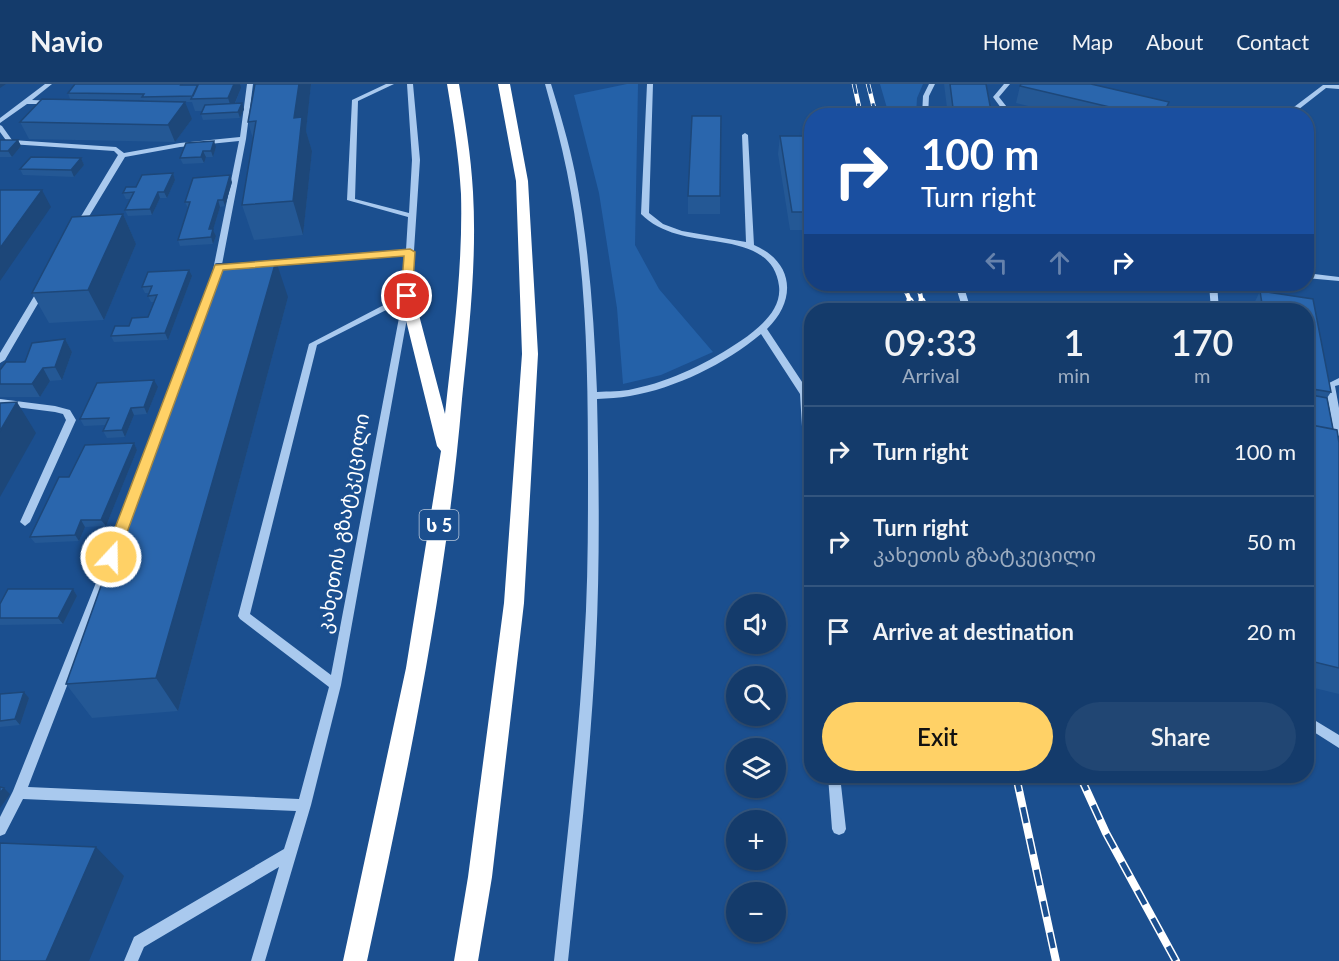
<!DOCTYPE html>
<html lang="en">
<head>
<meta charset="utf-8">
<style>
  body { margin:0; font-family:Lato,"Noto Sans Georgian",sans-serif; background:#214673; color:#f1f3f6; height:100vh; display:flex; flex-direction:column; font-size:22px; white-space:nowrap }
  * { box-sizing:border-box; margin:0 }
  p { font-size:20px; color:#9dadc1 }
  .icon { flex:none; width:33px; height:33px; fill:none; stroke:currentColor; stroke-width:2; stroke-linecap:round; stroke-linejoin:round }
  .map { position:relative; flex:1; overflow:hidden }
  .drawer { position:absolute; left:804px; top:219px; width:510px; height:480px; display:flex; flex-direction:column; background:#143b6b; border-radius:24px; box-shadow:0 2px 4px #0004,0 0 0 2px #33557e }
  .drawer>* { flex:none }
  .banner { position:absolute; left:804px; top:24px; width:510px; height:183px; border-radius:24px; box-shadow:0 2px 4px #0004,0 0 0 2px #33557e; background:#1a4fa0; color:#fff; overflow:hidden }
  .tools { position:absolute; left:726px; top:510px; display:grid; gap:12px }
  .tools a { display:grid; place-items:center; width:60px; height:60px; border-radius:50%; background:#143b6b; box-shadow:0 2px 4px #0004,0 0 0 2px #33557e; font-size:30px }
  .pin { position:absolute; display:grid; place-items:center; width:51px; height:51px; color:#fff; margin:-26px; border:3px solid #fff; border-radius:50%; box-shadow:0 2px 6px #0007 }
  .me { position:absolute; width:66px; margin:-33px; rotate:21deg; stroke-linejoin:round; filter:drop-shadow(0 0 4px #0008) }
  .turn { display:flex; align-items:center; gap:21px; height:126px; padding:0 18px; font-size:27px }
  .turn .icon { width:78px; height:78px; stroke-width:2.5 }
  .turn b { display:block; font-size:42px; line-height:51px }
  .lanes { display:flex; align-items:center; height:57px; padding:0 18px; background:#0003; justify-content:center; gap:30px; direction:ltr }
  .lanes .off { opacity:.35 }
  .eta { display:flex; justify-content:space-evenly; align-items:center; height:102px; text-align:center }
  .eta b { font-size:36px; font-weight:600; line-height:42px }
  .cta { display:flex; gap:12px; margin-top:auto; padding:12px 18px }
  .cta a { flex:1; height:69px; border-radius:36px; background:#ffd166; color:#111; font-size:24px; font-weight:600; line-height:69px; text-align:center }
  .cta a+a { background:#214673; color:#f1f3f6 }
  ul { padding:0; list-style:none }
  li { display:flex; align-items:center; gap:18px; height:90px; padding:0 18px; border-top:2px solid #33557e }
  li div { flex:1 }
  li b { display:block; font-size:22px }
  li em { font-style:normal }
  header { display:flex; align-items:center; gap:36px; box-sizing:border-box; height:84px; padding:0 30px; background:#143b6b; border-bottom:2px solid #33557e }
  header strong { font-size:28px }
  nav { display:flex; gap:33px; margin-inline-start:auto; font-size:21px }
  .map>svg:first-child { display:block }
  .green { fill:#2461a8 }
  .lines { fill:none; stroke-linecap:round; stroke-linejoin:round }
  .minor { fill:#a9c9ee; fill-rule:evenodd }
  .highway { fill:#fff; fill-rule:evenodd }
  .rail-far2-casing { stroke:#fff; stroke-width:4.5 }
  .rail-far1-casing { stroke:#fff; stroke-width:7 }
  .rail-casing { stroke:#fff; stroke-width:8 }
  .rail-far2 { stroke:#1b4f8f; stroke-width:3; stroke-dasharray:10; stroke-linecap:butt }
  .rail-far1 { stroke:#1b4f8f; stroke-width:4.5; stroke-dasharray:13; stroke-linecap:butt }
  .rail { stroke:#1b4f8f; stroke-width:5; stroke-dasharray:16; stroke-linecap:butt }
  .wall { fill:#245895 }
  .shaded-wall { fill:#1d4779 }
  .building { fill:#2a66ad; stroke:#1d4779; stroke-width:1.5 }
  .route { fill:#ffd166; stroke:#a68842; stroke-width:1.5 }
  .labels { text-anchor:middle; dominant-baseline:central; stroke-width:6; stroke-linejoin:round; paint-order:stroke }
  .shield { fill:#1b4f8f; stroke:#bbcadd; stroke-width:1.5 }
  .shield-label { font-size:18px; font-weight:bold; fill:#fff }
  .street-label { font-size:20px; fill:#fff; stroke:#1b4f8f }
</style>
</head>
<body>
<header>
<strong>Navio</strong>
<nav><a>Home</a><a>Map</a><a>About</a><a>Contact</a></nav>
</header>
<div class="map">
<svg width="1339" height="877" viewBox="0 0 1339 877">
  <rect width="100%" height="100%" fill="#1b4f8f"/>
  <path class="green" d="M627 0H638L635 161 659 205 713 268 661 291 623 300 617 224 599 109 574 11Z
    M880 0H923L917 14 916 31H889Z"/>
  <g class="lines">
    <path class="minor" d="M45 0H52L32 16 53 17 55 18V20H27L0 39V34Z
      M247 0H253L246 55 220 191 216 193 212 191 239 57 180 63 125 73 82 144 78 146 74 144 118 71 114 67 10 60 8 59 0 48V41L2 42 12 56 116 63 124 69 180 59 240 53Z
      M386 0H394L358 17 355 115 409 129 412 76 407 0H413L420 76 411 212 341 601 311 721 265 877H251L279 783 144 863 138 877H124L134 853 284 765 296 727 23 715 5 750 0 752V733L13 707 115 451 116 448H124L125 451 28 703 299 715 329 603 240 535 238 532 309 260 403 211 406 171 263 182 259 180 263 178 406 166 408 133 347 116 352 16ZM402 218 331 591 250 530 317 261Z
      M545 0H551C560 29 569 59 575 89 589 161 594 235 597 308 609 307 621 308 633 305 672 297 710 278 742 256 759 244 782 226 779 202 773 153 711 161 677 150 663 146 651 140 641 130L647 0H653L649 129 663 140 682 147 746 158 742 51 745 49 748 51 754 161C794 178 797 216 767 245L810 310 812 338V427L807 423 800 310 761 250C725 280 676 304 630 312 619 314 608 314 597 315 599 396 600 478 596 560 591 666 579 772 568 877H554C565 772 578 667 584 562 588 504 588 447 588 390 588 289 587 187 567 88 561 58 553 29 545 0Z
      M929 0H935L929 12 928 32H922L923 12Z
      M1004 0H1010L999 13 1014 32H1007L993 13Z
      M1323 1H1339V5L1326 4 1294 29 1259 32 1290 26Z
      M1152 23 1180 31 1181 32H1168L1150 26 1149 25Z
      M1306 189 1339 193V197L1306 194Z
      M955 200H963L971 226H963Z
      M1209 200H1217L1219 226H1211Z
      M43 201 47 204 5 276 0 279V269L39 204Z
      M1339 294V301L1335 302 1339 324V352L1334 349 1325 301Z
      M0 315 55 322 70 326 76 336 30 438 25 442 20 438 66 336 63 330 55 328 0 321Z
      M1306 631 1339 651V664L1306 643Z
      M828 692H840L846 745 844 749 839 751 834 749 832 745Z"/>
    <path class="highway" d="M447 0H459C465 36 471 71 473 108 477 177 469 247 462 315 446 505 407 691 367 877H343L406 584 441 367 437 362 400 212 407 208 414 212 445 330C453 257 463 183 461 110 459 73 453 36 447 0Z
      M498 0H510L528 97 538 270 524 519 492 793 478 877H454L468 793 504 519 522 270 516 97Z"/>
    <g class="rail-far2-casing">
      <path id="rail-far2" d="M854 0 861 32
        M868 0 876 32
        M903 200 911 219
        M918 200 922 219"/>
    </g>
    <g class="rail-far1-casing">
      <path id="rail-far1" d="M910 217 914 226
        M922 217 924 226"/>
    </g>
    <g class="rail-casing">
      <path id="rail" d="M1016 692 1056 877
        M1080 692 1106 749 1176 877"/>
    </g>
    <use href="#rail-far2" class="rail-far2"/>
    <use href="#rail-far1" class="rail-far1"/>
    <use href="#rail" class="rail"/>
  </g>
  <path class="wall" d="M255 0H311L306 47 312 67 303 151 254 156 242 121 253 55 248 38Z
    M944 0H986L992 32H948Z
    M186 1 241 4 235 20 244 25 240 34 203 36 201 30 202 27H195L192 18H183L192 35 175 58 29 55 20 38 144 17 143 16 70 15 68 9Z
    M1020 2 1164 32H1068L1016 19Z
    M780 52H812V146H790L778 70Z
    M0 56H18L21 62 12 73H0Z
    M216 63 213 73H206L204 79 183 80 180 74Z
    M81 74 84 81 74 93 23 91 20 85Z
    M173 89 175 96 167 114H160L152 131 128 132 125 126 130 115H126L123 109 136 103Z
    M232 98 225 122 220 123 213 146 216 152 213 160 180 162 178 156 188 124 185 118Z
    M688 112H720V130H688Z
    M123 130 136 160 104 236 49 239 32 209Z
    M192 192 168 256 114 258 111 252 129 242 148 233 154 218H151L148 212 150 209H145L142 203Z
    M1260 207 1313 215 1331 308 1327 314 1333 345 1337 346 1339 359V610L1306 602V226H1251Z
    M288 213 178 627 92 634 66 600Z
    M65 255 72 268 62 296 50 297 40 313H0V286L25 278Z
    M158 303 147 330 134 331 125 353 107 354 103 347 106 341 84 342 80 335Z
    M134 359 137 366 106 442 85 443 79 457 35 459 30 453 69 393Z
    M73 505 77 512 63 540 0 541V520Z
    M24 608 29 614 20 641 0 643V610Z"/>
  <path class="shaded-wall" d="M0 0H6L0 4Z
    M234 0H240L241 4 232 26 228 14Z
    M299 0H311L306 47 312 67 303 151 293 117 294 34Z
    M185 18 192 35 175 58 168 41Z
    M242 19 244 25 240 34 238 28Z
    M18 56 21 62 12 73 8 67Z
    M214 57 216 63 213 73 211 67Z
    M203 67 206 73 204 79 201 73Z
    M81 74 84 81 74 93 71 86Z
    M173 89 175 96 167 114 164 108Z
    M230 91 232 98 225 122 223 116Z
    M42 106 51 123 0 197V164Z
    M158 108 160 114 152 131 150 125Z
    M218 116 220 123 213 146 216 152 213 160 209 145Z
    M123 130 136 160 104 236 88 206Z
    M276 177 288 213 178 627 156 594Z
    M189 186 192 192 168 256 165 249Z
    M65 255 72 268 62 296 55 283Z
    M43 284 50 297 40 313 32 300Z
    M154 296 158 303 147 330 144 323Z
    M17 318 36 349 0 413V347Z
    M131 324 134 331 125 353 122 346Z
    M134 359 137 366 106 442 101 436Z
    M81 436 85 443 79 457 75 451Z
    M73 505 77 512 63 540 58 534Z
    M24 608 29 614 20 641 15 635Z
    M4 704 10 710 0 724V709Z
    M96 763 124 792 89 877H46Z"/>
  <path class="building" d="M75 0H182L181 1H198L193 12 142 13 144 10 68 9Z
    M198 0H234L228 14 191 15Z
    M255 0H299L294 34 302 33 293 117 242 121 256 37 248 38Z
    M950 0H986L992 32H954Z
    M1021 0H1091L1169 18 1162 32H1148L1020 2Z
    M42 15 185 18 168 41 20 38Z
    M242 19 238 28 201 30 205 21Z
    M692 32H721L720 112H688Z
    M780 52H812V128H792Z
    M0 56H18L8 67H0Z
    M214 57 211 67H203L201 73 180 74 186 59Z
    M31 73 81 74 71 86 20 85Z
    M173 89 164 108H158L150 125 125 126 134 108 123 109 126 103H136L142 91Z
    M230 91 223 116H218L209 145H213L211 153 178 156 190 118H185L193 94Z
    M0 106H42L0 164Z
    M123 130 88 206 32 209 72 133Z
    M276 177 156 594 66 600 216 180Z
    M189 186 165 249 111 252 115 242H129L132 234 148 233 157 211 148 212 152 202 142 203 148 188Z
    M1260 207 1313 215 1331 308 1306 304V226H1263Z
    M65 255 55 283 43 284 32 300H0V286L6 278H25L32 259Z
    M154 296 144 323 131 324 122 346 103 347 109 334 80 335 97 299Z
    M1306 310 1327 314 1333 345 1306 340Z
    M17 318 0 347V319Z
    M1306 340 1337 346 1339 359V584L1306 576Z
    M134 359 101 436H81L75 451 30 453 59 393H69L85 361Z
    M8 505H73L58 534H0V520Z
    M24 608 15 635 0 637V610Z
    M0 703 4 704 0 709Z
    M0 759 96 763 46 877H0Z"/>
  <path class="route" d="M410 165 415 168 412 212 407 216 401 212 404 172 223 186 118 473 116 477H106L104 473 215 181Z"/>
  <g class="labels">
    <rect class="shield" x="419.5" y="426" width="39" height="30" rx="4.5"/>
    <g class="shield-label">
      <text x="439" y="441">ს 5</text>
    </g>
    <g class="street-label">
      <text transform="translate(342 439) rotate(-80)">კახეთის გზატკეცილი</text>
    </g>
  </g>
</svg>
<div class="tools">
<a><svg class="icon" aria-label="sound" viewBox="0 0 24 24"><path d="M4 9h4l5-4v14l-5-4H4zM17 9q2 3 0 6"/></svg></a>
<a><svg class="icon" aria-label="search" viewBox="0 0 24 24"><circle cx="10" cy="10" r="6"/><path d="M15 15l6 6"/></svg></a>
<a><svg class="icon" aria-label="layers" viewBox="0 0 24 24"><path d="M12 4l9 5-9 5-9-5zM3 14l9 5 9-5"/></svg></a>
<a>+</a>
<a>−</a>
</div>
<div class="pin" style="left:407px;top:212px;background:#d93025"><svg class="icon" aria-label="arrive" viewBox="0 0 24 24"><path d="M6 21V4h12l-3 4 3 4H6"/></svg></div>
<svg class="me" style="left:111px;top:473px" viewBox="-20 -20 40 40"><circle r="17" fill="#ffd166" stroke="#fff" stroke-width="3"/><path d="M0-11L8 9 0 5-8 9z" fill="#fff"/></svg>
<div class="banner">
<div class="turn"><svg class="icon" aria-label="right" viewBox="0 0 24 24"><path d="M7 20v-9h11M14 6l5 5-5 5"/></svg><div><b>100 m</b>Turn right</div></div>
<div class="lanes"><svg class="icon off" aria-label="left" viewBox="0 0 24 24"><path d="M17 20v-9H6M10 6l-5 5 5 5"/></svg><svg class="icon off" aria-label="ahead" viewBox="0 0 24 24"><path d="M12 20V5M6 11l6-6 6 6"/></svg><svg class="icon" aria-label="right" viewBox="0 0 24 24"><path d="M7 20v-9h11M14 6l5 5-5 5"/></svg></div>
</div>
<section class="drawer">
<div class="eta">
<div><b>09:33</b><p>Arrival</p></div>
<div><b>1</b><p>min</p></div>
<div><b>170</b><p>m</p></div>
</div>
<ul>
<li><svg class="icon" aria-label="right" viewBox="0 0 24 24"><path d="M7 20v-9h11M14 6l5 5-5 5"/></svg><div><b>Turn right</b></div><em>100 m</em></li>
<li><svg class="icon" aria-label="right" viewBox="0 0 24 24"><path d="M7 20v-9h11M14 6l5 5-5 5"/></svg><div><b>Turn right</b><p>კახეთის გზატკეცილი</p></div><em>50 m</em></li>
<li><svg class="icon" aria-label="arrive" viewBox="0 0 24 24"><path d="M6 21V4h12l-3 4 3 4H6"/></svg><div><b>Arrive at destination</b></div><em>20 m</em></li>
</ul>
<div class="cta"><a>Exit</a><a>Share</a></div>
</section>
</div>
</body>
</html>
